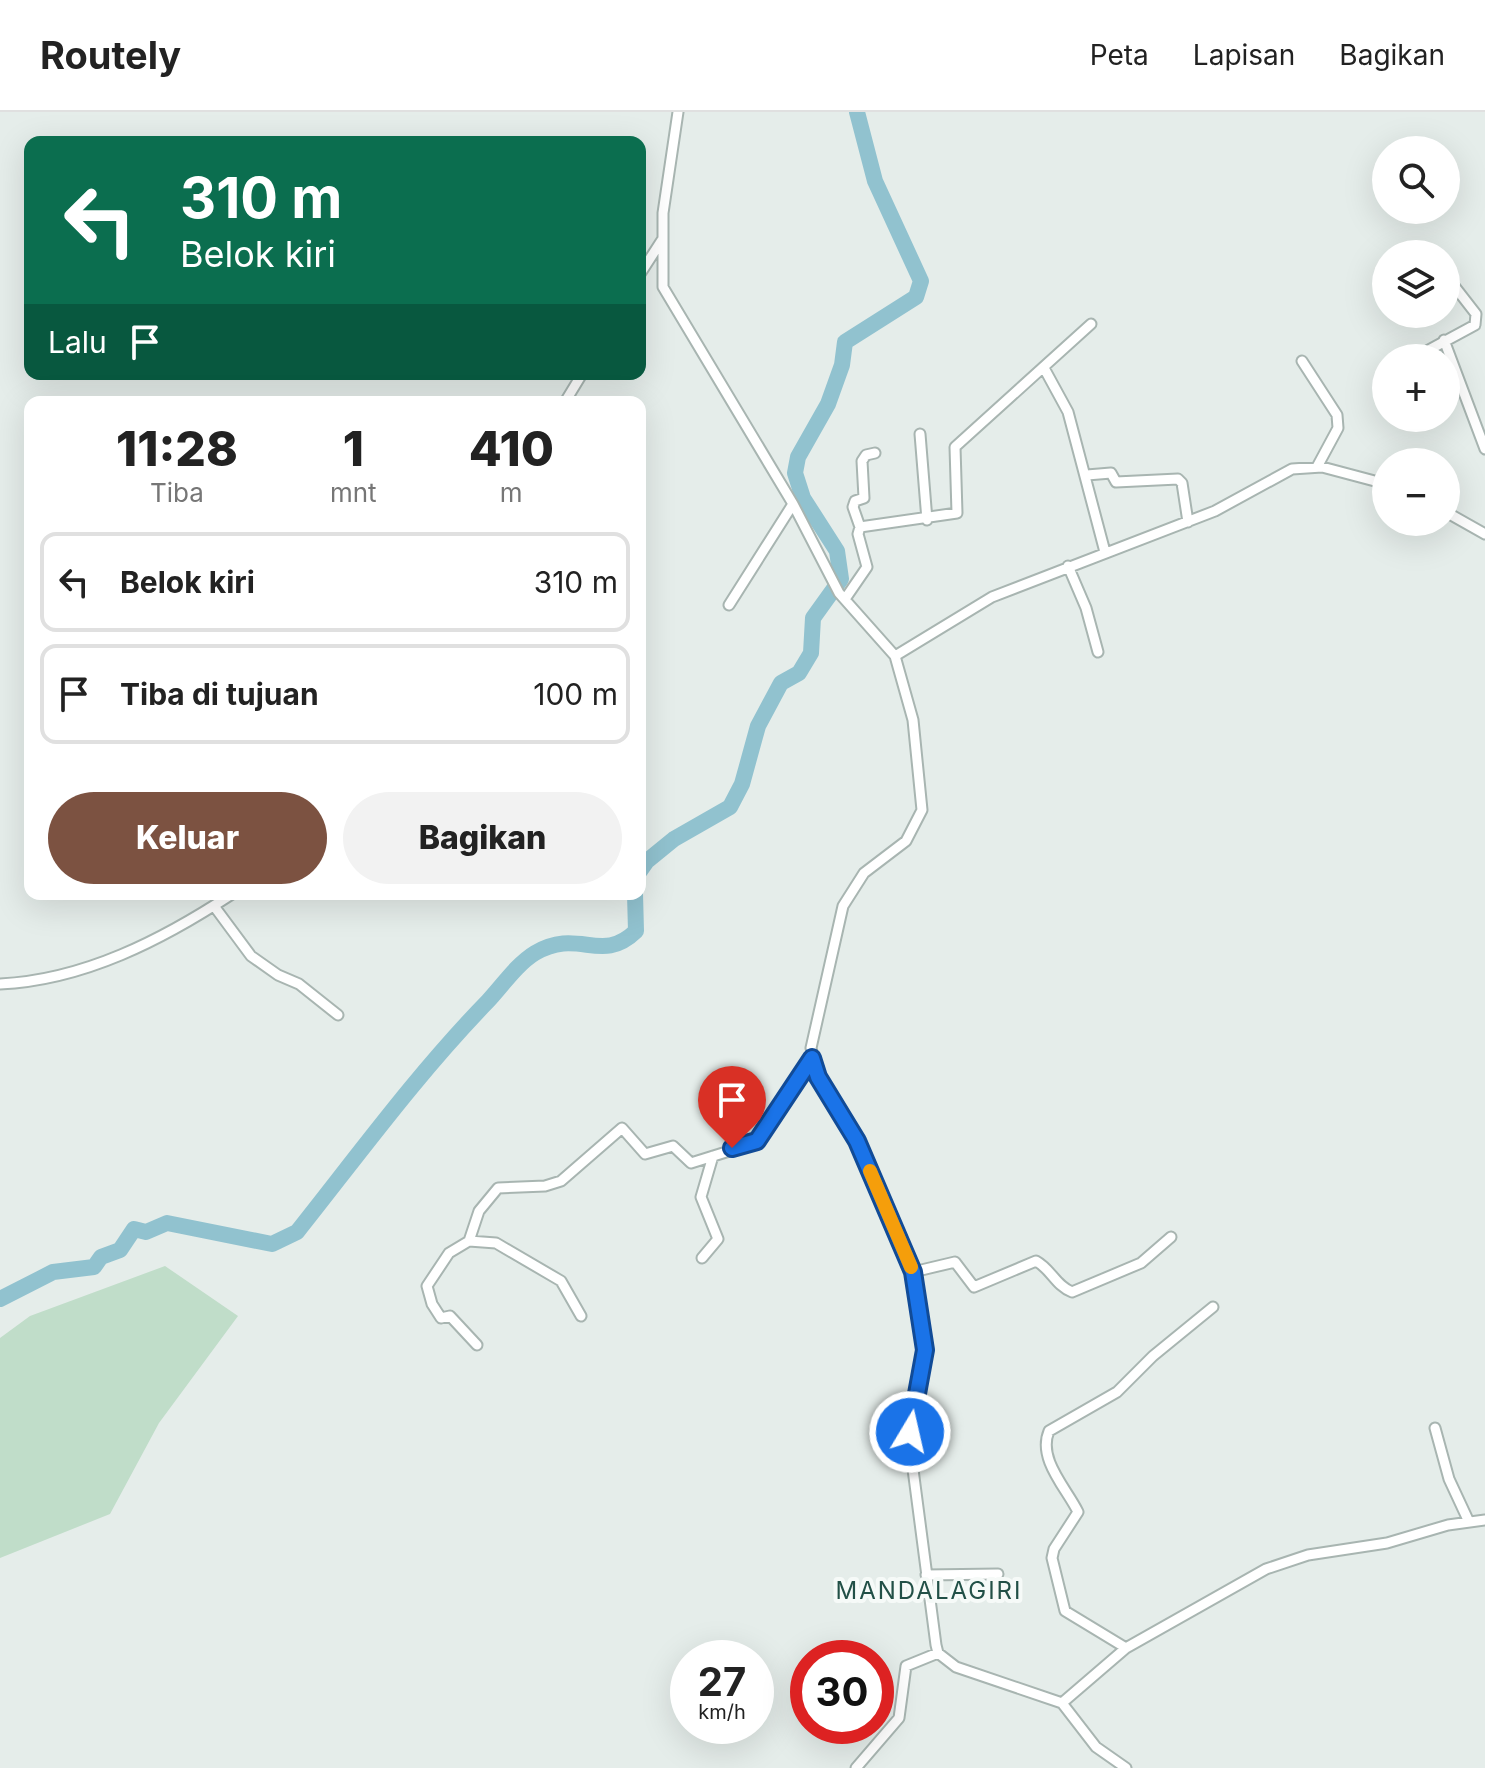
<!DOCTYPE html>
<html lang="id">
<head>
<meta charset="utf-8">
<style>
  body { margin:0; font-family:Inter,sans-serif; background:#f2f2f2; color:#222; height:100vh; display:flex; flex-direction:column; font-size:30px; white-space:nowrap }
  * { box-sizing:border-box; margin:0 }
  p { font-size:26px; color:#767676 }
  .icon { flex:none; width:44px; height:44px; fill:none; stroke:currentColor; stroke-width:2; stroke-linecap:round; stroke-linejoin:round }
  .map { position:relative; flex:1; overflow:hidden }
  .drawer { position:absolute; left:24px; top:284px; width:622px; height:504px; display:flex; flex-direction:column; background:#fff; border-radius:16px; box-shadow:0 8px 32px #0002 }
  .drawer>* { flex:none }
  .guide { position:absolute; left:24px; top:24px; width:622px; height:244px; border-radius:16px; box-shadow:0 8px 32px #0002; background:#0b6e4f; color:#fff; overflow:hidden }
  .controls { position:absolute; left:1372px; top:24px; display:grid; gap:16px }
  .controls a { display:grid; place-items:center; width:88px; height:88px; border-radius:50%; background:#fff; box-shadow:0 8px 32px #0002; font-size:40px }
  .speed { position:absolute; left:670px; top:1528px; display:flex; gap:16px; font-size:40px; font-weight:700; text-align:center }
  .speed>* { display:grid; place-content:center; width:104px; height:104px; border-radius:50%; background:#fff; box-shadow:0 8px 32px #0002; line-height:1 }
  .speed small { font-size:20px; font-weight:400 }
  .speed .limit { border:12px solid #d22; background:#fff; color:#111 }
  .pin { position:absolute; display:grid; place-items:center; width:68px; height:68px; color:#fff; margin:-82px -34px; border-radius:50% 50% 50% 0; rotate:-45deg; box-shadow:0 0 8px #0007 }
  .pin .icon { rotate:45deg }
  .me { position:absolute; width:88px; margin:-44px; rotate:9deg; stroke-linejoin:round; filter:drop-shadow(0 0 6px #0008) }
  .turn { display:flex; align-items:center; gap:28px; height:168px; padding:0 24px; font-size:36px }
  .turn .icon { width:104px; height:104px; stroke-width:2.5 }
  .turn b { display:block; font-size:56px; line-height:68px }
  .then { display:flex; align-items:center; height:76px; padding:0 24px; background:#0003; gap:16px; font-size:30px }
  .eta { display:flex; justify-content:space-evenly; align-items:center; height:136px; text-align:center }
  .eta b { font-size:48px; font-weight:800; line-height:56px }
  .button { display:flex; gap:16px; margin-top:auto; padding:16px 24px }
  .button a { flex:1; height:92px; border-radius:48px; background:#7c5241; color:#fff; font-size:32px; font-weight:800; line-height:92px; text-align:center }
  .button a+a { background:#f2f2f2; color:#222 }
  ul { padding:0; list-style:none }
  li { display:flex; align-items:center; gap:24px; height:100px; margin:0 16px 12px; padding:0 8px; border:4px solid #e0e0e0; border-radius:16px }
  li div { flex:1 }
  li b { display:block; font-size:30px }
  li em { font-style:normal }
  header { display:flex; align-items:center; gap:48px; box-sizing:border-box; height:112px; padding:0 40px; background:#fff; border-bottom:2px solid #e0e0e0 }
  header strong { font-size:38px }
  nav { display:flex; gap:44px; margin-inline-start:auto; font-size:28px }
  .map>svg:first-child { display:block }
  .green { fill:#c0ddc9 }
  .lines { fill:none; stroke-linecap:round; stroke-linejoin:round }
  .river { stroke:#91c2cf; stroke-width:16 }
  .street-casing { stroke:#a8b5b1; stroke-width:13 }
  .street { stroke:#fff; stroke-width:9 }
  .route-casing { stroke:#114b97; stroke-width:20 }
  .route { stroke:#1a73e8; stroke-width:14 }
  .slow { stroke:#f59e0b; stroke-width:14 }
  .labels { text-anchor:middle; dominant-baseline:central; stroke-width:8; stroke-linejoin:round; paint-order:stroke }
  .quarter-label { font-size:24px; letter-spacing:2px; fill:#225047; stroke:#f6faf8 }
</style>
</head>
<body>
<header>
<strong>Routely</strong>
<nav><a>Peta</a><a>Lapisan</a><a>Bagikan</a></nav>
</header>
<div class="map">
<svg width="1485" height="1656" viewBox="0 0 1485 1656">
  <rect width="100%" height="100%" fill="#e5edea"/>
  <path class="green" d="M165 1154 238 1204 159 1311 110 1402 0 1446V1226L30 1204Z"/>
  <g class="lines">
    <path class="river" d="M640 759 647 749 674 727 730 695 742 672 758 614 781 571 799 561 811 541 813 506 841 467 837 439 803 386 795 361 798 345 828 292 842 253 845 230 916 185 921 169 875 69 857 0
      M0 1187 53 1160 94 1155 101 1145 120 1138 134 1117 146 1120 167 1111 272 1132 297 1120C359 1042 418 961 488 889 502 874 517 852 535 841 579 815 601 853 636 819L635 782"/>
    <g class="street-casing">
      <path id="street" d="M678 0 663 101V175L793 392 839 481 895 544 913 608 922 698 906 729 864 761 843 794 811 936 818 965 857 1029 913 1160 925 1238 912 1298 911 1342 936 1533 938 1541 956 1555 1062 1591 1096 1635 1126 1656
        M640 162 662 128
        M1444 228 1485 337
        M1414 246 1475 213 1476 202 1455 175
        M1302 249 1337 303 1338 316 1317 355
        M1044 256 1068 300 1105 440
        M565 290 582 262
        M920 322 927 408
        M1087 363 1111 361 1116 370 1178 367 1182 371 1188 410
        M1446 400 1485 422
        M860 415 853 395 855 389 864 386 862 349 866 343 875 341
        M1068 454 1086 496 1098 540
        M845 487 867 455 858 422 860 415 957 401 955 335 1091 212
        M729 493 793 392
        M895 544 992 485 1215 399 1292 357 1322 355 1386 372
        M214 794 251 844 278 863 299 872 338 903
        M0 872C84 868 162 828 232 782
        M469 1129 496 1131 561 1169 581 1204
        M702 1146 718 1127 701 1085 713 1044
        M913 1160 955 1150 974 1175 1036 1149C1051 1157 1056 1174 1072 1180L1141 1151 1171 1125
        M477 1233 450 1204 441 1206 432 1192 427 1174 449 1141 469 1129 479 1099 498 1076 545 1074 561 1069 622 1016 645 1042 673 1034 691 1051 755 1031 791 982 812 946
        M1435 1316 1449 1367 1469 1410
        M926 1463 998 1462
        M1126 1536 1065 1499 1052 1446 1054 1437 1078 1400C1067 1377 1037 1347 1049 1319L1117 1280 1153 1244 1213 1195
        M1062 1591 1126 1536 1266 1457 1308 1443 1387 1431 1448 1413 1485 1408
        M856 1656 899 1606 906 1554 938 1541"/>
    </g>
    <use href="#street" class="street"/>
  </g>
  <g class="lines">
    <g class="route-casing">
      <path id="route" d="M732 1036 757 1029 812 946 818 965 857 1029 913 1160 925 1238 910 1320"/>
    </g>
    <use href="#route" class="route"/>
    <path class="slow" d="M870 1059 911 1155"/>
  </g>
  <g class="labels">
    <g class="quarter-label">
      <text x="929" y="1478">MANDALAGIRI</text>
    </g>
  </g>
</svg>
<div class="controls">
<a><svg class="icon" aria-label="search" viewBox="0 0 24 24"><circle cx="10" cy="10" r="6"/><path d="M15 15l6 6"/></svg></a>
<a><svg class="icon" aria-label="layers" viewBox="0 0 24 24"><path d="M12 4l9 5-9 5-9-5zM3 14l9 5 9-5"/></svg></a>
<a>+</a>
<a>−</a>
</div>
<div class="speed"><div>27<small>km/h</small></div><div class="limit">30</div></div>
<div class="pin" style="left:732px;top:1036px;background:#d93025"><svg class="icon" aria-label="arrive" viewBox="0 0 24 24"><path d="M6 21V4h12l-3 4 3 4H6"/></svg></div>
<svg class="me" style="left:910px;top:1320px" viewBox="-20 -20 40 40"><circle r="17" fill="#1a73e8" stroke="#fff" stroke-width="3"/><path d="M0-11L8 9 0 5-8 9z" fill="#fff"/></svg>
<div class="guide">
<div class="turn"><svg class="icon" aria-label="left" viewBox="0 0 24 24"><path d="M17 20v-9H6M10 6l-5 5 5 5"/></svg><div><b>310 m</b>Belok kiri</div></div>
<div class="then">Lalu<svg class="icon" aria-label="arrive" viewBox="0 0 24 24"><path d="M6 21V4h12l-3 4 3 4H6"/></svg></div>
</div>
<section class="drawer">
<div class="eta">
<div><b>11:28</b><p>Tiba</p></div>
<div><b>1</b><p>mnt</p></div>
<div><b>410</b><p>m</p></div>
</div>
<ul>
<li><svg class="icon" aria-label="left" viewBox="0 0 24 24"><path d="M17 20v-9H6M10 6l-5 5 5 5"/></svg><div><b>Belok kiri</b></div><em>310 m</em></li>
<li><svg class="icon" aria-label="arrive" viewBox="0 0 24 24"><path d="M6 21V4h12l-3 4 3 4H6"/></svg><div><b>Tiba di tujuan</b></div><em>100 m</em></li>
</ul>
<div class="button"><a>Keluar</a><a>Bagikan</a></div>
</section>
</div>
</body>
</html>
